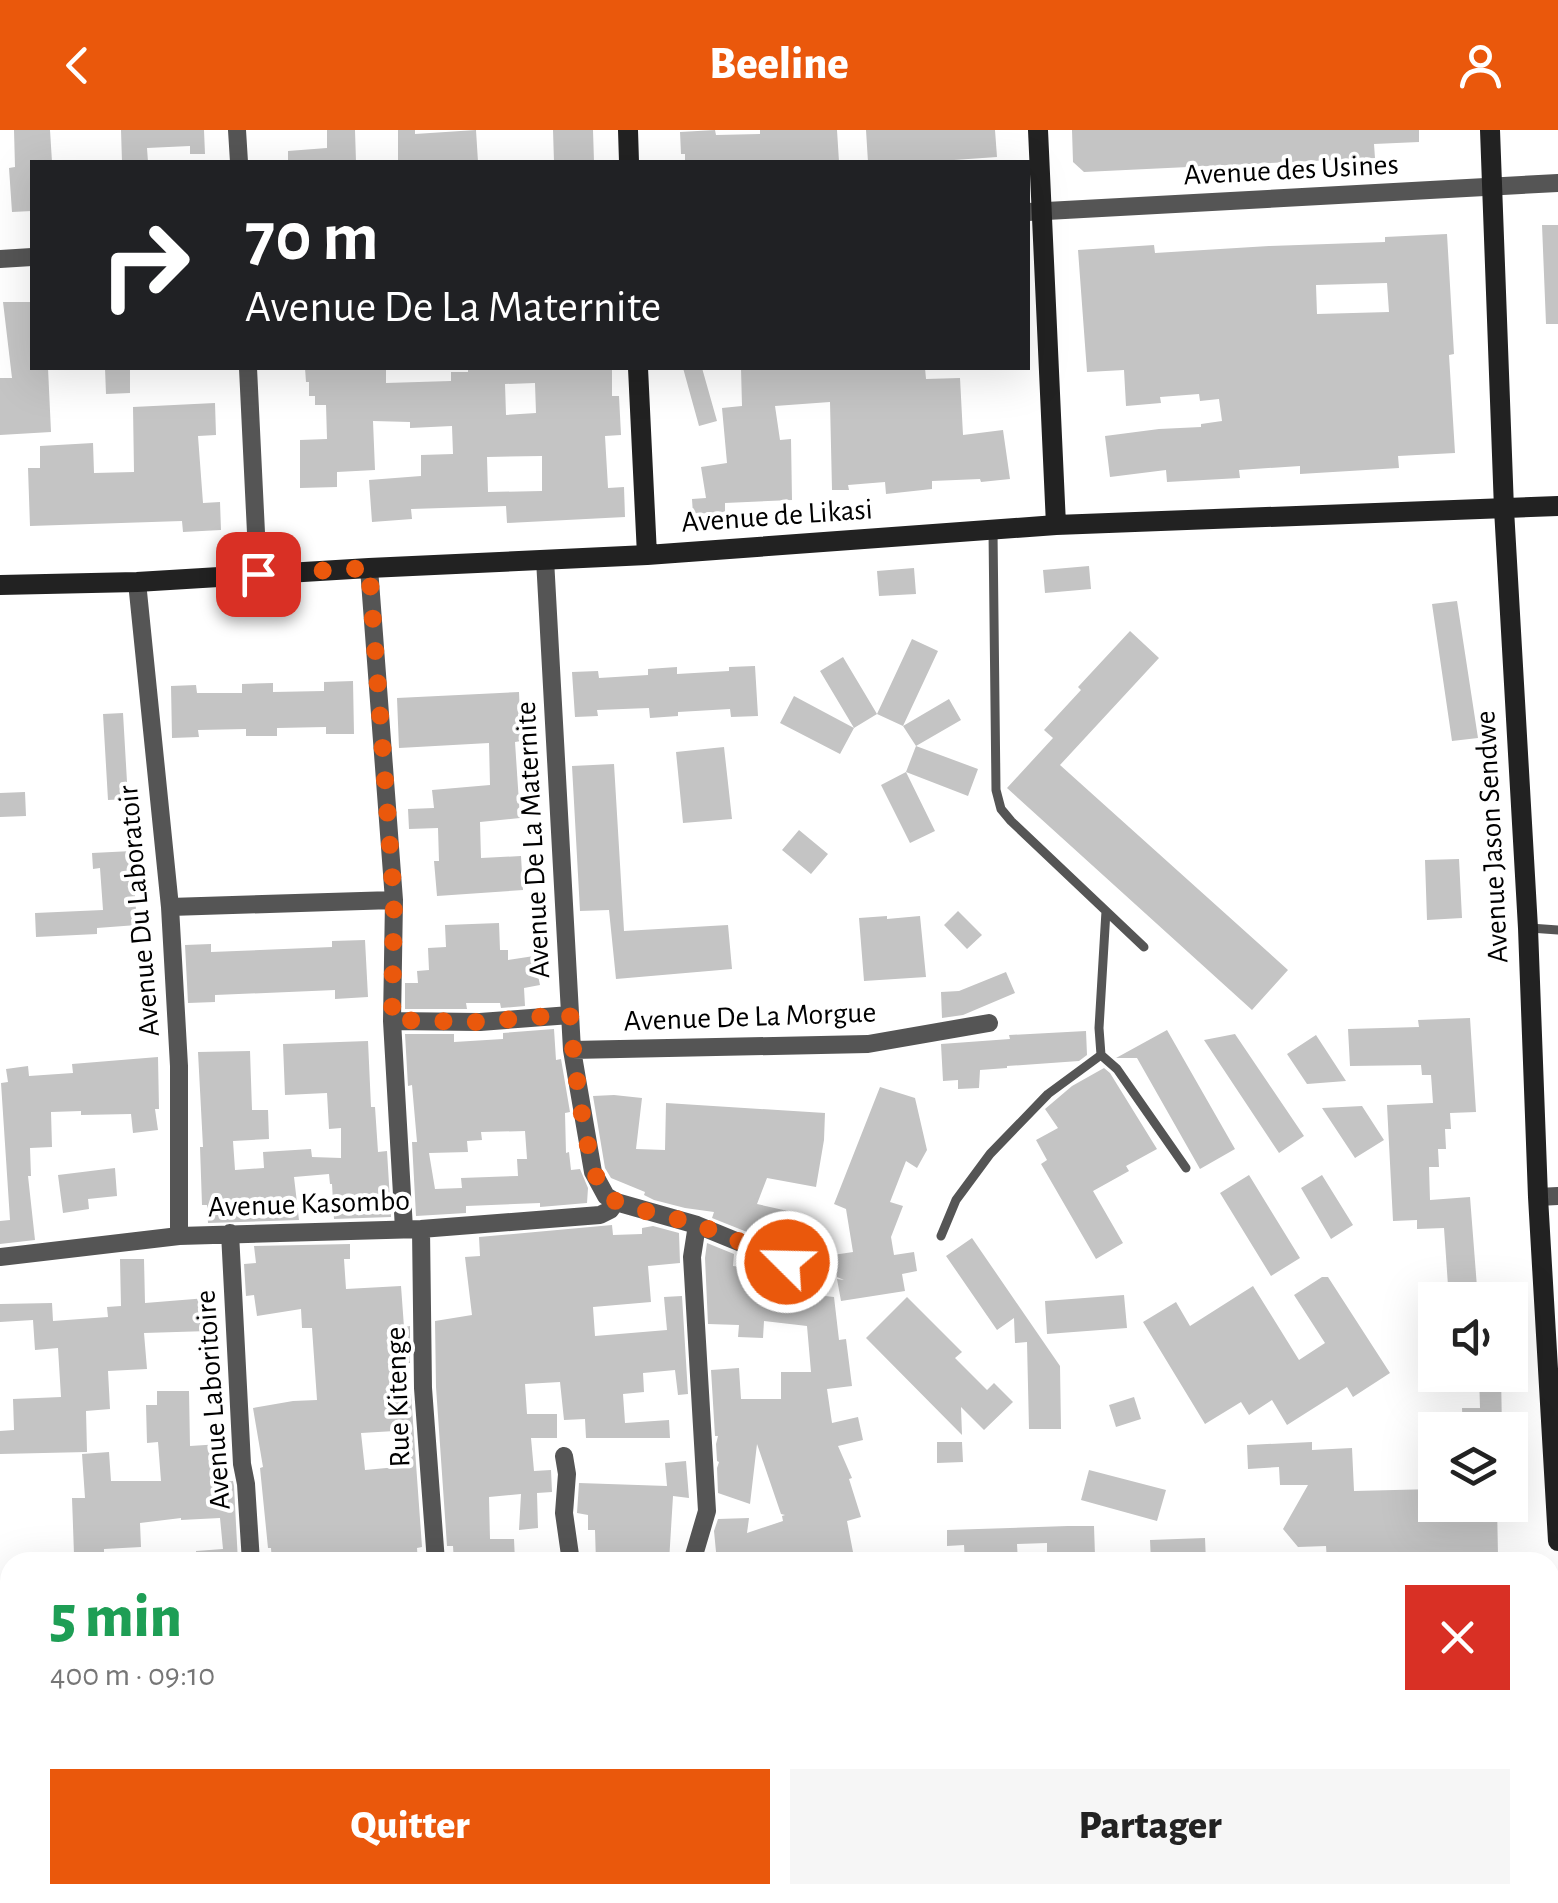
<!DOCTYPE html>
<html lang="fr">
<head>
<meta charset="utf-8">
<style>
  body { margin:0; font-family:"Alegreya Sans",sans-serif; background:#f6f6f6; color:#222; height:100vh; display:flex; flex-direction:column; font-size:38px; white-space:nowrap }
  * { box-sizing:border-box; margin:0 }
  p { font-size:32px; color:#767676 }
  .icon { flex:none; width:55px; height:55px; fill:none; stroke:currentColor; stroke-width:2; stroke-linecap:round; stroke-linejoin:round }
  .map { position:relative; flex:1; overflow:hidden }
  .panel { position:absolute; left:0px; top:1422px; width:1560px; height:352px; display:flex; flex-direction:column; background:#fff; border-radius:30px 30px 0 0; box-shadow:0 10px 40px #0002 }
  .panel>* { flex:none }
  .guide { position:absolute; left:30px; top:30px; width:1000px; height:210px; border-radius:0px; box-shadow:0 10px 40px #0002; background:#202124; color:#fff; overflow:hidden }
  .controls { position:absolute; left:1418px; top:1152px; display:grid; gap:20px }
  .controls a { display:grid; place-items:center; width:110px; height:110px; border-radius:0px; background:#fff; box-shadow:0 10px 40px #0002; font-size:50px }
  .pin { position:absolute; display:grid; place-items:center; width:85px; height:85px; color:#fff; margin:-42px; border-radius:20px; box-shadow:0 5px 15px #0006 }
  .me { position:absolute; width:110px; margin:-55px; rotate:293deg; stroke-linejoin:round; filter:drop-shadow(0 0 8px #0008) }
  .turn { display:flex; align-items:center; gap:35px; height:210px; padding:0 50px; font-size:45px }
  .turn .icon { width:130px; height:130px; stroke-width:2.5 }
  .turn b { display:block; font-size:70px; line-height:85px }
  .round { display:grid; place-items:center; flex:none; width:105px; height:105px; border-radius:0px; background:#f6f6f6 }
  .headline { display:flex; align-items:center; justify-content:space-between; height:170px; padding:0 50px }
  h1 { font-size:60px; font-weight:800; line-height:75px; color:#1e9e55 }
  .cta { display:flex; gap:20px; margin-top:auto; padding:20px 50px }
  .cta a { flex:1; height:115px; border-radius:0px; background:#ea580c; color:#fff; font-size:40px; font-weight:800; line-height:115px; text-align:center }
  .cta a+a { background:#f6f6f6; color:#222 }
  header { display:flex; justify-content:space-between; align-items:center; height:130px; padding:0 50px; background:#ea580c; color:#fff; font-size:45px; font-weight:800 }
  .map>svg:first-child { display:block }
  .building { fill:#c4c4c4; fill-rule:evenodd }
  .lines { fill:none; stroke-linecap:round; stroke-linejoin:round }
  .lane { stroke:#555; stroke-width:9 }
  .street { stroke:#555; stroke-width:18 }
  .secondary { stroke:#222; stroke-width:20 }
  .route { stroke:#ea580c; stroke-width:18; stroke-dasharray:0 32.4 }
  .labels { text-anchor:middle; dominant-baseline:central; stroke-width:8; stroke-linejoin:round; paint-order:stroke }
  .street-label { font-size:30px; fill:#000; stroke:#fff }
</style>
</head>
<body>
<header><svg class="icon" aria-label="back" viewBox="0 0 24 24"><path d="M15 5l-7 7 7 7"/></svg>Beeline<svg class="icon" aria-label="person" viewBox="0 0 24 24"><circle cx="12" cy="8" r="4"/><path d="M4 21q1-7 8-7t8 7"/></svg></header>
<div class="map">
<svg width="1558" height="1773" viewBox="0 0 1558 1773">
  <rect width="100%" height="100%" fill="#fff"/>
  <path class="building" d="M14 0H50L52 32H32V81L12 82 9 38 15 37Z
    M121 0H204L205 24H190V16L147 18 148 32H122Z
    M327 0H355L356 32H288V21L327 18Z
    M398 0H415V4L476 0 478 32H398Z
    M553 0H593L594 32H554Z
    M715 0 716 5 760 4V0H837L839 32H685V24H681L680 2Z
    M866 0H995L997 27 954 30V32H868Z
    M1072 0H1419V12L1374 14 1375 28 1084 42 1073 32Z
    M1542 95H1558V194H1546Z
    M1447 104 1454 224 1449 225 1455 323 1398 326 1399 338 1300 344V336L1239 340 1240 348 1167 352 1166 340 1110 347 1105 306 1159 299 1201 297V294L1222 291 1219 269 1200 271 1199 264 1160 267 1161 273 1126 276 1124 240 1087 242 1078 120 1154 115 1155 123 1269 116 1385 112V107ZM1387 153 1389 182 1317 184 1316 155Z
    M3 172H32V238H48L51 302 0 305V248H12Z
    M105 238H130V263L106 264Z
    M305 238H386V253L451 251V242H468V238H612V266H619L621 305 605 306 608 358 624 357 625 387 507 393 506 376 411 379 412 389 372 392 369 350 421 346V325L453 324 452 296 410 298V292L373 291 375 340 337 342V357L300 358V310L327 309 326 275H315V266H309V252H306ZM535 253 536 283 506 285 505 254ZM542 326V361L488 362 487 327Z
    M683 238H702L717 291 699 296Z
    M741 238H925L926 249 960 248 963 305 1003 300 1010 349 981 352 980 349 932 351V359L886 364 885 352 848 355 849 360H832L830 272 775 276 780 310 791 309 792 370 725 373V382L693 384 692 369 706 368 701 337 727 333 722 278 742 276Z
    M215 273 216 305 198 306 203 373 220 372 221 400 183 402 182 391 30 396 28 338H40V316L93 313 94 343 134 342 133 277Z
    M1089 436 1091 459 1045 463 1043 440Z
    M914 438 916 464 879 466 877 441Z
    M1457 471 1478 608 1452 611 1432 474Z
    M1130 501 1159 528 1060 635 1288 840 1252 880 1007 658 1053 608 1044 600 1081 560 1078 557Z
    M912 509 938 521 903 596 877 584Z
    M843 527 877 584 854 598 820 541Z
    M755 536 758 586 731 587 730 579 678 582V586L650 588 649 578 597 580 598 586 575 587 572 542 598 541 599 548 648 545V539L677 537V544L729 541V537Z
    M353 551 354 604H326V597L277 598V606H246V599L198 600 199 607 172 608 171 556 196 555 197 563H242V554L273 553V562L324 561V552Z
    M519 562 521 611 515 612 520 688 480 692 481 728 521 726 523 760 437 766 434 731H439L438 698 409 699 408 679 434 678 432 660 490 655 489 613 399 618 397 568Z
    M794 566 854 598 840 624 780 593Z
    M949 569 961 590 916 616 903 596Z
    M123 583 128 669 108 670 103 584Z
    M916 616 978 639 968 666 906 642Z
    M724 617 732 689 683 693 676 622Z
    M614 634 624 801 728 795 732 839 616 849 609 780 580 781 572 636Z
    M906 642 935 701 910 713 881 655Z
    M25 662 26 686 0 687V663Z
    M799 700 828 724 811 744 782 720Z
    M132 721 137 795 97 798V804L36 807 35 783 103 780 100 738 93 739 92 723Z
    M1459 729 1462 788 1427 790 1425 730Z
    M958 781 982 805 967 819 944 795Z
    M887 786V789L920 786 926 847 864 851 859 788Z
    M499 793 500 820H508V830L534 826 540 855 524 858 525 876 501 878 500 873H466L467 879H405V853H418L417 841 429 840 428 818 446 817 445 795Z
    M365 810 368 867 335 869V860L215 865V872L188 873 185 815 211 814V822L332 817V811Z
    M1006 842 1015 863 963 885 942 888 941 862 959 861Z
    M1470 888 1476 982 1450 983 1451 999H1445L1446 1019H1438L1439 1037H1429L1430 1070 1470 1067 1478 1170H1449L1444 1098 1417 1099V1090L1393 1091 1387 975 1433 973 1431 945H1422L1421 935 1350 936 1348 899 1419 897 1418 890Z
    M554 899 556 930 561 929 570 982 565 983 566 1023 569 1022 571 1040 580 1039 588 1058 587 1073 540 1077V1073L466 1076V1083L416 1086 412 1012H417L412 955 408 956 405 904H454V912L503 909V903ZM525 1001 527 1029H517L518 1046 461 1048 462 1058 435 1059 429 1023 468 1022 467 1011 482 1010 481 1002Z
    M1167 900 1235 1019 1200 1039 1137 928H1116Z
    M1086 901 1087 925 1079 931 1007 936V938L980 940 979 958 958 959V950L943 951 941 914 1010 909 1009 905Z
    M1235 904 1304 1006 1279 1023 1204 910Z
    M1316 905 1346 951 1307 954 1287 924Z
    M368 911 371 977H375L378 1022 387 1021 391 1087 334 1089 332 1054H330L329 1044 294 1047 299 1090 208 1093 207 1075H202L200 1017H203L198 922 250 921 252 980H268L269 1009 233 1011 235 1040 264 1038 263 1022 311 1019 312 1027 341 1028V998L329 999 327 963 285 965 283 914Z
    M158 927 159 979H155L158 1000 133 1003 131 984 81 985V981L51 982 52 1017 30 1018 31 1046H28L35 1110 0 1114V1091L10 1090 1 953 8 952 6 939 28 936 29 946 73 943 72 934Z
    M1104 938 1110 943 1157 1019 1126 1036 1129 1041 1093 1061 1123 1113 1096 1129 1041 1034 1047 1030 1036 1010 1058 998 1045 979 1072 956Z
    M880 957 915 968 927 1020 917 1038 906 1031 890 1072 903 1076 891 1107 894 1125 914 1122 917 1141 902 1144 905 1161 841 1171 837 1149 844 1150 837 1147 833 1125 853 1122 846 1079 834 1074Z
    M614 965 642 968 636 1019 665 1020 666 973 825 983 824 1010 816 1057 767 1048 757 1074 788 1081 784 1103 760 1098 757 1106 712 1088 714 1082 685 1078 654 1070 644 1065 645 1062 611 1048 605 1038 593 966Z
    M1362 976 1384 1010 1355 1028 1322 978Z
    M115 1038 117 1066 88 1069 89 1079 63 1083 58 1045Z
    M1249 1045 1300 1128 1271 1146 1220 1063Z
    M1322 1045 1353 1095 1331 1109 1301 1058Z
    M612 1095 613 1105 642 1104V1098L653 1096 679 1103 680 1133 648 1136 651 1172 593 1177 595 1206 667 1200 664 1167 682 1166 688 1264 678 1265 675 1240 643 1243 644 1262 623 1264 625 1293 669 1290 670 1308H586L585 1289 564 1290 560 1252 525 1254 527 1284H557V1308H531L534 1341 551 1340 552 1362 537 1363 538 1398 519 1400 521 1364 489 1367 490 1409H514L515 1431 454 1432 453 1416H447L436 1257 435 1191 472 1185 465 1127 480 1126 479 1107Z
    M972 1108 1060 1236 1061 1299H1029L1027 1212 1015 1213 1014 1188 997 1200 946 1126Z
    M707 1113 734 1124 733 1136 772 1141 768 1174 797 1177 799 1163 834 1167 839 1210 846 1209 852 1256 827 1259 832 1293 858 1287 863 1310 838 1316 852 1348 849 1349 861 1387 847 1391 853 1422 820 1428 821 1432H717L714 1401 718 1389 749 1388 747 1403 783 1391 782 1386 785 1385 781 1384 757 1314 750 1374 718 1363 717 1338 719 1332 717 1331 716 1314 718 1306H715L711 1240 739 1238 741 1269H781V1242H811L807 1196 764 1191 763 1208 738 1207 739 1195 708 1194 705 1128Z
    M350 1114V1129H344L346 1159 401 1156 404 1197 410 1196V1233H402L404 1265 411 1264 422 1417 417 1418 418 1432H390V1430L357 1432H272L271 1418H268L260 1338 263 1337 253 1278 293 1271 317 1270 312 1198H302L301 1179 257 1186 254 1165 246 1166 244 1134 256 1133 254 1116ZM395 1301 397 1337 365 1340 361 1303Z
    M120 1129H144L145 1173 207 1168 209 1201 144 1203 147 1239 108 1241 110 1279 86 1281 87 1322 0 1324V1301L14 1300 13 1269 61 1267 58 1218 35 1220 33 1190 0 1192V1174L52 1173 53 1191 108 1187 107 1177 121 1176Z
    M1322 1147H1328L1390 1243 1353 1267 1347 1257 1287 1295 1272 1270 1249 1285 1241 1272 1205 1294 1143 1192 1176 1172 1190 1196 1253 1156 1299 1230 1325 1213 1294 1165Z
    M1124 1165 1127 1198 1047 1204 1045 1171Z
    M907 1167 962 1222 955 1228 987 1260 994 1253 1013 1272 984 1300 961 1277 962 1305 866 1208Z
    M1479 1245H1501L1502 1300H1463L1462 1278H1480Z
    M157 1261H189L190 1316 221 1314 223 1352 233 1351 234 1356 238 1432H196V1421L223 1419 220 1388 181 1390V1388L140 1393 141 1417 104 1419V1423L74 1424 72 1368H85L82 1324 109 1322 111 1351H161L158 1312 147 1313 146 1275H157Z
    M1134 1267 1141 1289 1116 1297 1109 1275Z
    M937 1312H962L963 1332 937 1333Z
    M1312 1312V1320L1352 1318 1354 1361 1435 1359V1375H1497L1498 1426 1327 1432 1326 1416 1298 1417 1283 1399 1308 1355H1280L1279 1337 1248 1339 1247 1315Z
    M686 1331 689 1368 673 1366 669 1432H596L595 1400H588V1385L577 1383 579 1353 667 1356 665 1333Z
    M1089 1340 1166 1360 1157 1391 1081 1370Z
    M1068 1396H1094L1095 1426H1064V1432H1047V1413L1017 1414 1018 1432H965L964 1415 947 1416V1400Z
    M1205 1408 1206 1432H1151L1150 1410Z"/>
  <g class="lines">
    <path class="lane" d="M993 401 996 660 1001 679 1011 691 1144 817
      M1106 781 1099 898 1101 925 1117 939 1186 1038
      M1530 798 1558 800
      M941 1106 956 1070 990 1024 1048 964 1101 925
      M1123 1765V1773"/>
    <path class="street" d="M237 0 239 32
      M1028 82 1558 53
      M0 129 32 127
      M248 238 258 444
      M545 429 572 920 593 1042 606 1066 616 1072 697 1095 817 1144
      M369 438 394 770 392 891 404 1099
      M137 452 170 777 179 936V1106
      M170 777 394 770
      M392 891 480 892 570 885
      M572 920 868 914 989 893
      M1538 1067 1558 1066
      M421 1099 423 1258 436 1432
      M230 1103 242 1334 246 1354 251 1432
      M0 1127 179 1106 421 1099 600 1085 610 1080 616 1072
      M564 1326 567 1344 564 1383 571 1432
      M692 1432 707 1381 692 1127 697 1095
      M269 1765 270 1773
      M476 1765 478 1773
      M539 1773 545 1765
      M580 1773 596 1765"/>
    <path class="secondary" d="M628 0 629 32
      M1038 0 1056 395
      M1490 0 1504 379 1528 798 1538 1067 1558 1411
      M638 238 647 425
      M0 455 137 452 369 438 647 425 1056 395 1558 376"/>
  </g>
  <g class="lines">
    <path class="route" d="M258 444 369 438 394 770 392 890 480 892 570 884C572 917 586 1046 606 1065 618 1077 674 1087 694 1094 725 1104 756 1119 787 1132"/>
  </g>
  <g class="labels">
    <g class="street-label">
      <text transform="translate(1291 40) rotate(-3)">Avenue des Usines</text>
      <text transform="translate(777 386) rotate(-4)">Avenue de Likasi</text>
      <text transform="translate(1492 707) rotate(-93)">Avenue Jason Sendwe</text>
      <text transform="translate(533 710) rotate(-93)">Avenue De La Maternite</text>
      <text transform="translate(139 781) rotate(-95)">Avenue Du Laboratoir</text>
      <text transform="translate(750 887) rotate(-2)">Avenue De La Morgue</text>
      <text transform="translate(309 1074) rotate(-2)">Avenue Kasombo</text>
      <text transform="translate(398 1267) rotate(-92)">Rue Kitenge</text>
      <text transform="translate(213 1270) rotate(-94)">Avenue Laboritoire</text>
    </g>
  </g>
</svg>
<div class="controls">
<a><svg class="icon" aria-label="sound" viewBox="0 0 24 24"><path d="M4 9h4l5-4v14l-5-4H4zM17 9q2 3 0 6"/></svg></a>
<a><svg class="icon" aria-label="layers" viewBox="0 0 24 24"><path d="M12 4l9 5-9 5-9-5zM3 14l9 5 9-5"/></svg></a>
</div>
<div class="pin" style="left:258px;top:444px;background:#d93025"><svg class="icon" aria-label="arrive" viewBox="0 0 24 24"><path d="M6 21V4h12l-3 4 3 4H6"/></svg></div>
<svg class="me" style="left:787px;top:1132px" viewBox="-20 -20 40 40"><circle r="17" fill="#ea580c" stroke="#fff" stroke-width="3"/><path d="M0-11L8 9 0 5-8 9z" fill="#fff"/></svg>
<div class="guide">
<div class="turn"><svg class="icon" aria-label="right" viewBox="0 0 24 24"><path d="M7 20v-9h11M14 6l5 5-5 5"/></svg><div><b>70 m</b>Avenue De La Maternite</div></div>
</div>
<section class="panel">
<div class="headline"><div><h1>5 min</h1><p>400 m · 09:10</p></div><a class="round" style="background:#d93025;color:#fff"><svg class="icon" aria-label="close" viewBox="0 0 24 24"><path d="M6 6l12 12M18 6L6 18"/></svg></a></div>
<div class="cta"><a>Quitter</a><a>Partager</a></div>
</section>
</div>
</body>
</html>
